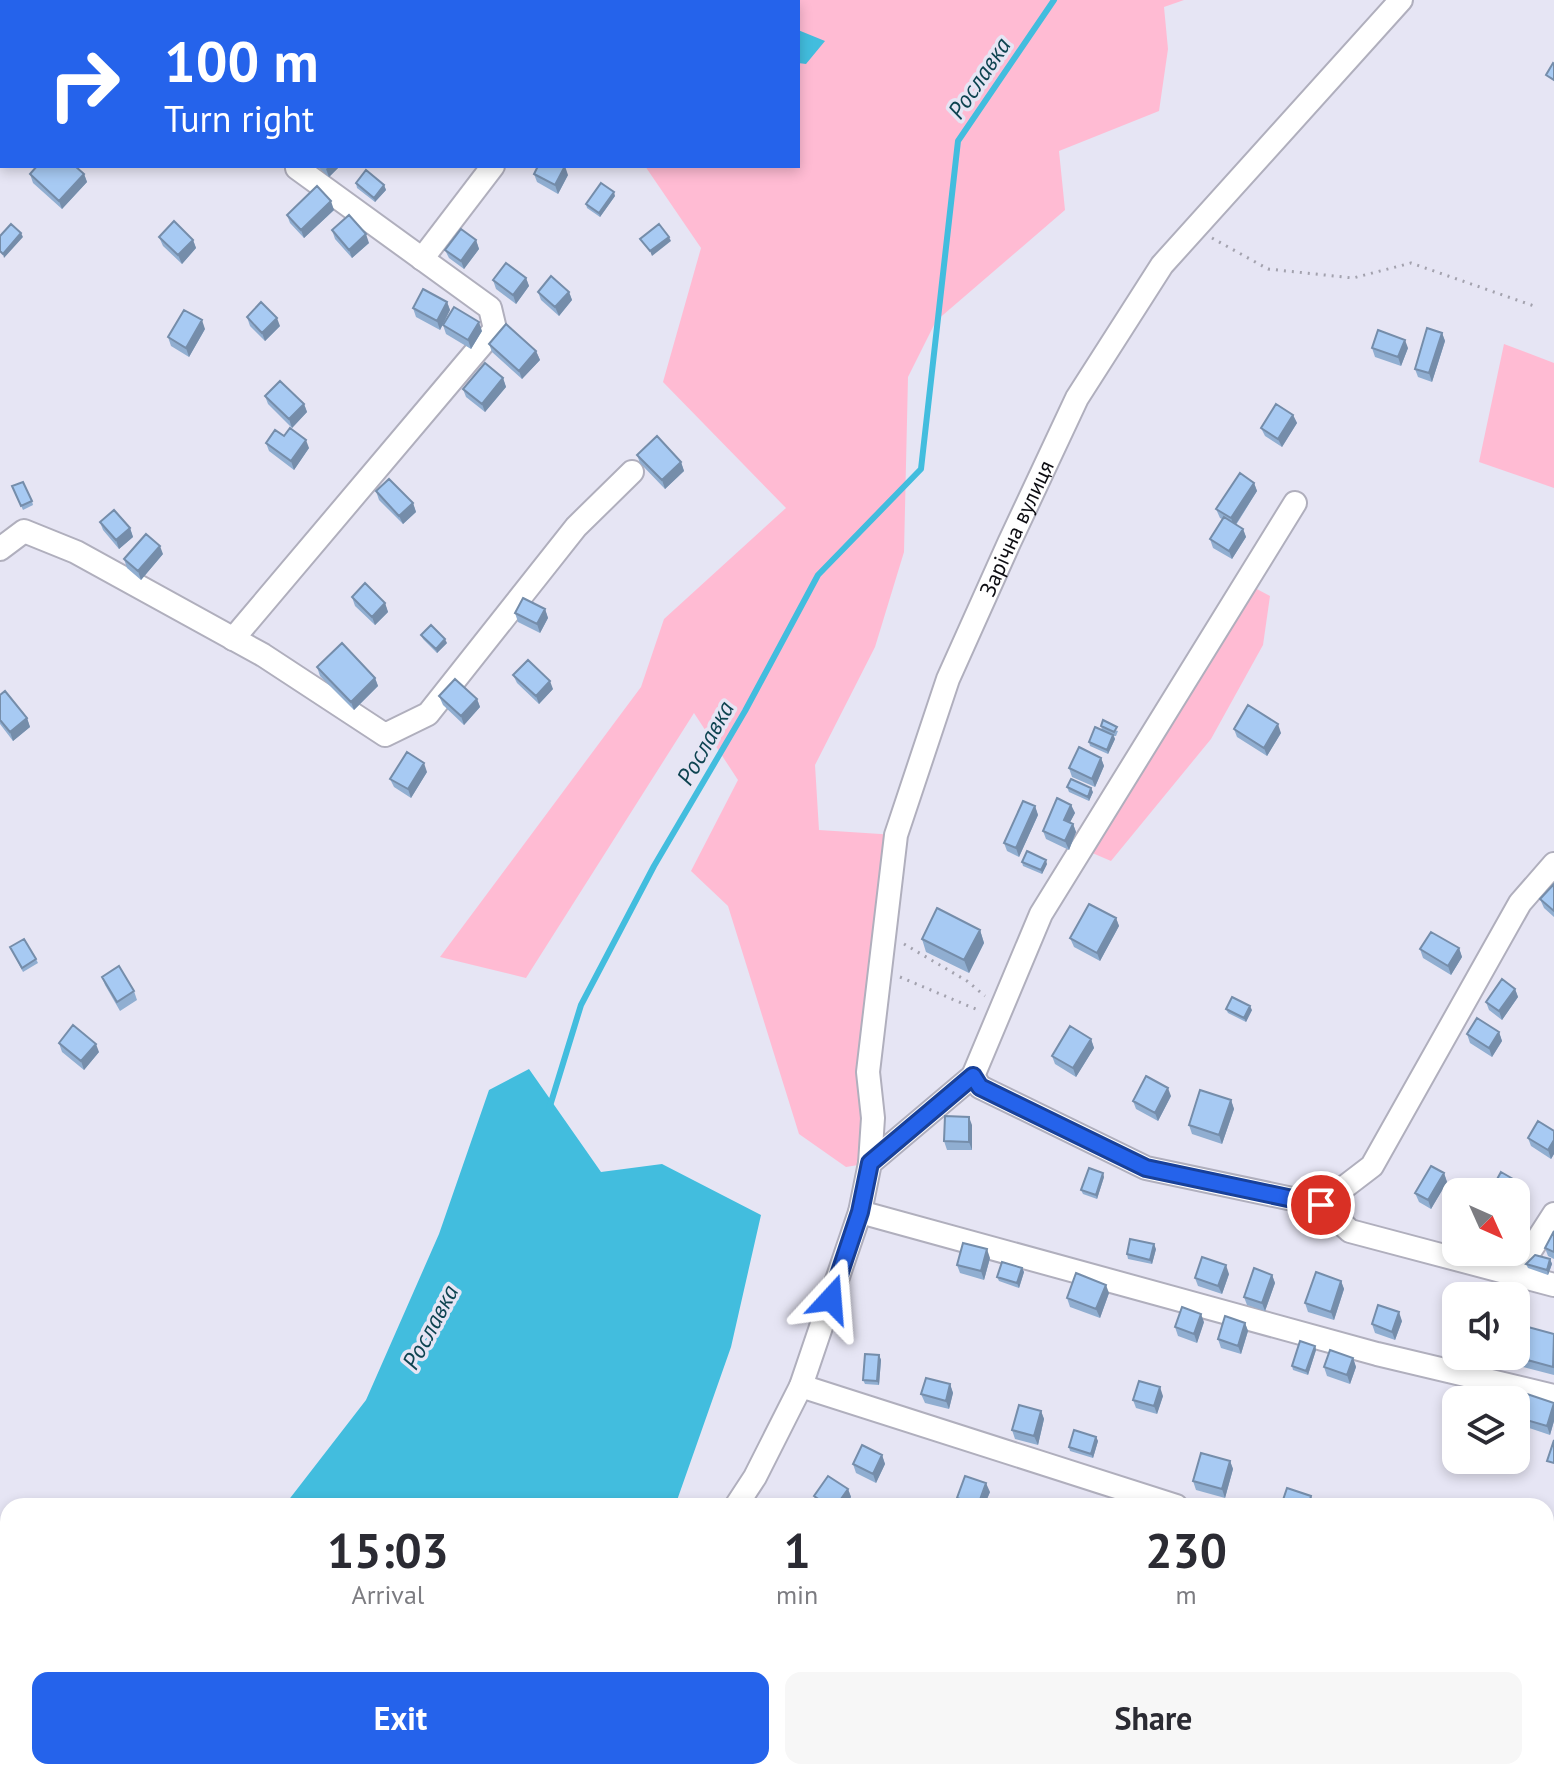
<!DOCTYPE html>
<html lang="en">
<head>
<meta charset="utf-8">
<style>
  body { margin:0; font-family:"PT Sans",sans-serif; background:#f7f7f7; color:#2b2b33; height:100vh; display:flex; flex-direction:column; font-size:30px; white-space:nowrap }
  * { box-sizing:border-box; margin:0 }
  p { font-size:26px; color:#7c7c81 }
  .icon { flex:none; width:44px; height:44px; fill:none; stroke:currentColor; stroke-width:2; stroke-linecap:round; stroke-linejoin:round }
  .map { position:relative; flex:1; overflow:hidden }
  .drawer { position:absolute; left:0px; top:1498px; width:1554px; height:282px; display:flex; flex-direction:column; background:#fff; border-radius:24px 24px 0 0; box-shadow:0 4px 12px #0003 }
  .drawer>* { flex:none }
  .guide { position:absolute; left:0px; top:0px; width:800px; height:168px; box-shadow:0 4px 12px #0003; background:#2563eb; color:#fff; overflow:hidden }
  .needle { width:52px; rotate:135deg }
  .buttons { position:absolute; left:1442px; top:1178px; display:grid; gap:16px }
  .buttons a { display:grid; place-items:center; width:88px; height:88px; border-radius:16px; background:#fff; box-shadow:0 4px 12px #0003; font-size:40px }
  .pin { position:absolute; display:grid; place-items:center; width:68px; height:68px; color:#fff; margin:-34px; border:4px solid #fff; border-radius:50%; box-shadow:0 2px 8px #0007 }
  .me { position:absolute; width:88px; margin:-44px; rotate:19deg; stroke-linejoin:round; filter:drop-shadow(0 0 6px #0008) }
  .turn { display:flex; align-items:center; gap:28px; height:168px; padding:0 32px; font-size:36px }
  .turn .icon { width:104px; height:104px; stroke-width:2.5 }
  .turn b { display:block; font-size:56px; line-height:68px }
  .eta { display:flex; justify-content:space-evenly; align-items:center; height:136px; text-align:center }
  .eta b { font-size:48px; font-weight:700; line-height:56px }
  .primary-button { display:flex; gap:16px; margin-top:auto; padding:16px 32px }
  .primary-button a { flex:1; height:92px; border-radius:16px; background:#2563eb; color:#fff; font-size:32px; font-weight:700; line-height:92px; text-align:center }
  .primary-button a+a { background:#f7f7f7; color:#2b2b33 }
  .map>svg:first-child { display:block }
  .green { fill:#ffbbd3 }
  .water { fill:#42bdde }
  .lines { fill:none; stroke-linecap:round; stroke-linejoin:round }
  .stream { stroke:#42bdde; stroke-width:6 }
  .minor-casing { stroke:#b0afbd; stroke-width:26 }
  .path { stroke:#a3a2ae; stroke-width:3; stroke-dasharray:2 6; stroke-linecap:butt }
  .minor { stroke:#fff; stroke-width:22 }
  .wall { fill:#90aed1 }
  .shaded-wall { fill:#758daa }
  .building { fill:#a7caf3; stroke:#758daa; stroke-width:2 }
  .route-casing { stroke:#184099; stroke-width:20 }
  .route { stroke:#2563eb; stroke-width:14 }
  .labels { text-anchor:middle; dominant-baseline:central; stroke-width:7; stroke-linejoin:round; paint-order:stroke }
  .street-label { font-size:22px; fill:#0d0d12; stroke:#e6e5f4 }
  .water-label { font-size:24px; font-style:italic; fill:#0e4451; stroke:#e6e5f4 }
</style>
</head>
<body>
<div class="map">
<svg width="1554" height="1779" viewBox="0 0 1554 1779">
  <rect width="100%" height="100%" fill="#e6e5f4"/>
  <path class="green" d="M435 0H1184L1164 7 1168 49 1159 111 1059 151 1065 210 936 321 908 377 904 552 875 647 815 765 819 830 896 835 870 1163 846 1167 799 1134 728 906 691 871 738 780 694 713 526 978 440 957 641 687 664 619 786 508 663 382 701 248 645 166H798V2Z
    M1504 344 1554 363V488L1479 462Z
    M1253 587 1270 596 1263 645 1211 739 1111 861 1090 852Z"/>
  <path class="water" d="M798 30 825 41 806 64 798 63Z
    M529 1069 601 1172 662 1164 761 1215 731 1347 675 1506H284L366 1400 439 1234 489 1090Z
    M8 1640V1772H519L514 1779H0V1643Z"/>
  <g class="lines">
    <path class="stream" d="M549 1109 581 1005 654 866 745 711 818 575 921 469 958 141 1054 0"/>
    <g class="minor-casing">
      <g id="minor">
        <path d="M44 2 46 0"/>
        <path d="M0 47 2 45"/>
        <path d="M422 259 493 166"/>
        <path d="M0 549 24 531 76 552 263 655 385 735 428 714 576 527 632 472"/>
        <path d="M233 639 495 329 490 308 297 168"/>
        <path d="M973 1076 1041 914 1295 503"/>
        <path id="s1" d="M870 1163 873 1118 868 1072 896 835 948 679 1009 543 1077 398 1162 265 1401 0"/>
        <path d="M1321 1205 1350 1231 1554 1285"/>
        <path d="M860 1212 1377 1354 1554 1396"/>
        <path d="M1514 1276 1554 1214"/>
        <path d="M801 1386 1176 1506"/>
        <path d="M736 1506 755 1477 801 1386 860 1212 870 1163 973 1076 980 1087 1146 1168 1321 1205 1372 1166 1520 903 1554 864"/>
        <path d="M1546 1602 1554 1604"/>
        <path d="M1546 1702H1554"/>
        <path d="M551 1779 555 1772"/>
        <path d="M715 1779 720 1772"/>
        <path d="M944 1779 948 1772"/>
        <path d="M1015 1779 1028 1772"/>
      </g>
    </g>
    <path class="path" d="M1212 238 1268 269 1353 278 1411 263 1537 307
      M904 944 967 981 985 996
      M900 977 978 1010"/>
    <use href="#minor" class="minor"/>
  </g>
  <path class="wall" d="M317 166H340L329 177Z
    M30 174H84L87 182 62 209 33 183Z
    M534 174 568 175 558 194 537 182Z
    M356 183 384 185 386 190 375 202 357 188Z
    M615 196 600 217 587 208 586 204Z
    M334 210 304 238 290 223 287 215Z
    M332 230 369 243 352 258 335 239Z
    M159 237 193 240 196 248 182 264 163 246Z
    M476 240 479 249 464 269 449 258 445 250Z
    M526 278 529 286 516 304 496 289 493 280Z
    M538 292H569L572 300 559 316 541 300Z
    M447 302 450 310 440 330 416 317 413 308Z
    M247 317 280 326 265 341 250 326Z
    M443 325 482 331 471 349 446 334Z
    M205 329 189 357 171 346 168 337Z
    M1442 333 1445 341 1432 382 1418 377 1415 369Z
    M489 344 536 351 540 360 522 379 492 352Z
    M1372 348H1408L1401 366 1375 357Z
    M503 378 506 387 485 412 466 397 463 389Z
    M265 396 304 404 307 412 292 428 268 404Z
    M1293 415 1297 423 1282 447 1265 436 1261 428Z
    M284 436 309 448 294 470 269 451 266 443Z
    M637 455 681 462 684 471 665 489 640 463Z
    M1254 483 1257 491 1236 525 1243 529 1246 537 1232 559 1213 548 1210 539 1222 519 1220 518 1216 509Z
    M12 486 32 501 33 505 23 510Z
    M376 491 413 503 416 512 403 524 379 500Z
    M100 522 130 528 133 537 119 549 103 530Z
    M163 554 141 580 127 568 124 559Z
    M352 597 385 603 388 612 375 625 355 606Z
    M545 609 548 618 540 633 518 622 515 613Z
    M421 635 447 643 437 653 423 639Z
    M317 667 375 678 378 686 354 710 320 676Z
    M513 675 553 689 539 704 517 683Z
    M0 695 27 718 30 727 13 741 0 724Z
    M439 696 477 699 480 707 464 725 443 705Z
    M1101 726 1118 731 1116 736H1114L1115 739 1108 754 1090 746 1089 742 1102 730Z
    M1234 729 1281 733 1267 756 1237 737Z
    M1101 758 1104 766 1095 787 1072 777 1069 768Z
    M427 772 411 798 394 787 390 779Z
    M1067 787 1093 792 1089 801 1069 792Z
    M1071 805 1075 813 1070 822 1073 824 1076 832 1069 850 1046 839 1043 831Z
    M1035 806 1038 815 1019 857 1007 851 1004 843Z
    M1022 862 1047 864 1042 874 1023 866Z
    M1554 884V917L1544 908 1540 899Z
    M1116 918 1119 926 1100 961 1074 947 1070 938Z
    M980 930 984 943 969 973 926 952 922 939Z
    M10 947 36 959 38 963 23 972Z
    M1459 948 1462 957 1451 975 1423 958 1420 949Z
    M102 977 134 991 137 1000 120 1011 105 985Z
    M1515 989 1518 997 1502 1020 1489 1010 1486 1002Z
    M1226 1009 1252 1010 1246 1022 1228 1013Z
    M1499 1032 1502 1041 1492 1057 1470 1043 1467 1034Z
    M1091 1039 1094 1048 1076 1077 1055 1064 1052 1056Z
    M59 1043 99 1052 84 1070 62 1052Z
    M1171 1096 1158 1121 1136 1109 1133 1101Z
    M1231 1100 1234 1109 1222 1144 1192 1134 1189 1125Z
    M972 1125V1150H947L944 1141Z
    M1554 1131V1154L1551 1159 1531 1146 1528 1138Z
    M1444 1173 1447 1182 1431 1209 1419 1202 1415 1193Z
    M1104 1177 1097 1199 1083 1194 1081 1190Z
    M1554 1231V1259L1548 1256 1545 1248Z
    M1156 1249 1152 1264 1128 1259 1127 1254Z
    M990 1258 984 1280 960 1273 957 1265Z
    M1550 1259 1552 1264 1548 1275 1528 1268 1526 1264Z
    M1022 1268 1024 1272 1019 1288 999 1281 997 1277Z
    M1229 1274 1222 1294 1198 1286 1195 1278Z
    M1272 1275 1275 1283 1265 1311 1247 1305 1244 1297Z
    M1341 1281 1344 1289 1334 1320 1308 1312 1305 1303Z
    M1109 1293 1100 1318 1070 1307 1067 1298Z
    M1402 1321 1395 1340 1375 1333 1372 1324Z
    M1204 1322 1197 1343 1178 1336 1175 1327Z
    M1245 1323 1248 1331 1241 1354 1221 1348 1218 1339Z
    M1554 1334V1375L1523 1367 1520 1358Z
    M1315 1346 1316 1350 1308 1375 1293 1370 1292 1366Z
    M879 1355 881 1360 879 1385 865 1384 863 1380Z
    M1474 1356H1488L1486 1360Z
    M1353 1358 1356 1367 1350 1384 1327 1376 1324 1367Z
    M950 1384 953 1393 949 1409 925 1403 921 1394Z
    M1163 1396 1157 1414 1136 1408 1133 1400Z
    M1554 1403V1421L1550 1435 1523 1426 1520 1418Z
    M1041 1411 1044 1419 1038 1445 1015 1439 1012 1430Z
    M1096 1437 1098 1441 1093 1458 1070 1451 1069 1447Z
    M882 1455 885 1464 876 1483 856 1473 853 1464Z
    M1230 1461 1233 1469 1225 1498 1196 1490 1193 1481Z
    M848 1489 851 1497 845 1506H820L817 1505 814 1496Z
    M990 1492 984 1506H960L957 1498Z
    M1554 1556V1584L1550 1583 1547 1575Z
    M1546 1717 1554 1718V1746L1546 1745Z
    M669 1772H703L698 1779H680Z"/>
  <path class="shaded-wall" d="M329 166H340L329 177 326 169Z
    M565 166 568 175 558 194 555 185Z
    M84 174 87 182 62 209 59 201Z
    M384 185 386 190 375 202 374 198Z
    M614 192 615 196 600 217 599 213Z
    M331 201 334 210 304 238 301 230Z
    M21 233 23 237 4 258 3 254Z
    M366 234 369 243 352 258 349 250Z
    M669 237 671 241 652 256 650 251Z
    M193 240 196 248 182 264 178 255Z
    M476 240 479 249 464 269 461 261Z
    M526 278 529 286 516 304 513 295Z
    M569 292 572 300 559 316 555 307Z
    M447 302 450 310 440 330 437 321Z
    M277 318 280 326 265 341 262 333Z
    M202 320 205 329 189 357 186 348Z
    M479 322 482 331 471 349 468 340Z
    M1442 333 1445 341 1432 382 1429 373Z
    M1405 340 1408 348 1401 366 1398 357Z
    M536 351 540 360 522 379 519 371Z
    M503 378 506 387 485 412 482 404Z
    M304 404 307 412 292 428 289 419Z
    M1293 415 1297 423 1282 447 1278 439Z
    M306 440 309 448 294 470 291 461Z
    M681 462 684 471 665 489 662 480Z
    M1254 483 1257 491 1234 527 1231 518Z
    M413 503 416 512 403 524 399 516Z
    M130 528 133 537 119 549 116 540Z
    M1243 529 1246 537 1232 559 1229 551Z
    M160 546 163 554 141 580 138 571Z
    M385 603 388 612 375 625 372 617Z
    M545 609 548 618 540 633 537 624Z
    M445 639 447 643 437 653 436 649Z
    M375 678 378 686 354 710 351 702Z
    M550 681 553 689 539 704 536 696Z
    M477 699 480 707 464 725 461 716Z
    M27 718 30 727 13 741 10 732Z
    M1278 724 1281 733 1267 756 1264 748Z
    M1113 735 1115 739 1108 754 1107 750Z
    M1101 758 1104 766 1095 787 1092 779Z
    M424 763 427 772 411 798 408 789Z
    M1091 788 1093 792 1089 801 1088 797Z
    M1071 805 1075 813 1067 828 1064 820Z
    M1035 806 1038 815 1019 857 1016 848Z
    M1073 824 1076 832 1069 850 1065 841Z
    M1046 860 1047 864 1042 874 1041 870Z
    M1116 918 1119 926 1100 961 1097 953Z
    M980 930 984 943 969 973 964 960Z
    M1459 948 1462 957 1451 975 1448 966Z
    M1515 989 1518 997 1502 1020 1499 1011Z
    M1250 1006 1252 1010 1246 1022 1244 1018Z
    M1499 1032 1502 1041 1492 1057 1489 1048Z
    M1091 1039 1094 1048 1076 1077 1073 1068Z
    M96 1044 99 1052 84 1070 81 1061Z
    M1168 1088 1171 1096 1158 1121 1155 1113Z
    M1231 1100 1234 1109 1222 1144 1219 1135Z
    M969 1117 972 1125V1150L969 1142Z
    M1554 1140V1154L1551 1159 1548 1150Z
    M1103 1173 1104 1177 1097 1199 1096 1195Z
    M1444 1173 1447 1182 1431 1209 1428 1200Z
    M1520 1183 1523 1192 1516 1203V1192H1514Z
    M1154 1244 1156 1249 1152 1264 1150 1260Z
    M987 1249 990 1258 984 1280 981 1271Z
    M1550 1259 1552 1264 1548 1275 1547 1270Z
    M1226 1265 1229 1274 1222 1294 1218 1286Z
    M1022 1268 1024 1272 1019 1288 1017 1283Z
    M1272 1275 1275 1283 1265 1311 1262 1303Z
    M1341 1281 1344 1289 1334 1320 1331 1312Z
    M1106 1285 1109 1293 1100 1318 1096 1309Z
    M1399 1312 1402 1321 1395 1340 1392 1332Z
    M1201 1314 1204 1322 1197 1343 1194 1334Z
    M1245 1323 1248 1331 1241 1354 1238 1346Z
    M1315 1346 1316 1350 1308 1375 1306 1371Z
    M879 1355 881 1360 879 1385 877 1381Z
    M1353 1358 1356 1367 1350 1384 1347 1375Z
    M950 1384 953 1393 949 1409 946 1401Z
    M1160 1387 1163 1396 1157 1414 1154 1406Z
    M1518 1396 1521 1404 1516 1425V1404Z
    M1554 1403V1421L1550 1435 1547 1426Z
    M1041 1411 1044 1419 1038 1445 1034 1436Z
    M1096 1437 1098 1441 1093 1458 1091 1454Z
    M882 1455 885 1464 876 1483 873 1474Z
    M1230 1461 1233 1469 1225 1498 1222 1489Z
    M986 1483 990 1492 984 1506H979Z
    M848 1489 851 1497 845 1506H836Z
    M1311 1496 1314 1505V1506H1308Z
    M694 1772H703L698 1779H689Z"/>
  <path class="building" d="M0 0H7L9 2H2V10L0 12Z
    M224 0H237L235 2H226Z
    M1553 63 1554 64V80L1546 75Z
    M37 166H75L84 174 59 201 30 174Z
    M538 166H565L555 185 534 174Z
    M366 170 384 185 374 198 356 183Z
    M601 183 614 192 599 213 586 204Z
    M317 186 331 201 301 230 287 215Z
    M349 215 366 234 349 250 332 230Z
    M174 221 193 240 178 255 159 237Z
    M11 224 21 233 3 254 0 251V236Z
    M659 224 669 237 650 251 640 239Z
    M461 229 476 240 461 261 445 250Z
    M506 263 526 278 513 295 493 280Z
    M551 276 569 292 555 307 538 292Z
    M423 289 447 302 437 321 413 308Z
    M261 302 277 318 262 333 247 317Z
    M454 307 479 322 468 340 443 325Z
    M184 310 202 320 186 348 168 337Z
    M506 324 536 351 519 371 489 344Z
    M1427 328 1442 333 1429 373 1415 369Z
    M1378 330 1405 340 1398 357 1372 348Z
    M485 363 503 378 482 404 463 389Z
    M280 381 304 404 289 419 265 396Z
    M1276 404 1293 415 1278 439 1261 428Z
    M290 428 306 440 291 461 266 443 275 430 284 436Z
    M657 436 681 462 662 480 637 455Z
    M1240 473 1254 483 1231 518 1216 509Z
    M389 479 413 503 399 516 376 491Z
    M23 482 32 501 21 506 12 486Z
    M114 510 130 528 116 540 100 522Z
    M1224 517 1243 529 1229 551 1210 539Z
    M146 534 160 546 138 571 124 559Z
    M365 583 385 603 372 617 352 597Z
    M523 598 545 609 537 624 515 613Z
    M431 625 445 639 436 649 421 635Z
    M342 643 375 678 351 702 317 667Z
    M528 660 550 681 536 696 513 675Z
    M455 679 477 699 461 716 439 696Z
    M5 691 27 718 10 732 0 720V695Z
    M1248 705 1278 724 1264 748 1234 729Z
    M1103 720 1117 727 1114 732 1101 726Z
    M1095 727 1113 735 1107 750 1089 742Z
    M1079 747 1101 758 1092 779 1069 768Z
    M407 752 424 763 408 789 390 779Z
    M1071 779 1091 788 1088 797 1067 787Z
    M1057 798 1071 805 1064 820 1073 824 1065 841 1043 831Z
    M1023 801 1035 806 1016 848 1004 843Z
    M1027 851 1046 860 1041 870 1022 862Z
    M1554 884V911L1540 899Z
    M1089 904 1116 918 1097 953 1070 938Z
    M937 908 980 930 964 960 922 939Z
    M1431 932 1459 948 1448 966 1420 949Z
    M24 939 36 959 22 968 10 947Z
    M119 966 134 991 117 1002 102 977Z
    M1502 979 1515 989 1499 1011 1486 1002Z
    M1232 997 1250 1006 1244 1018 1226 1009Z
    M1477 1018 1499 1032 1489 1048 1467 1034Z
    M73 1025 96 1044 81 1061 59 1043Z
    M1070 1026 1091 1039 1073 1068 1052 1056Z
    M1146 1076 1168 1088 1155 1113 1133 1101Z
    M1200 1090 1231 1100 1219 1135 1189 1125Z
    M945 1116 969 1117V1142L944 1141Z
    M1538 1121 1554 1131V1140L1548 1150 1528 1138Z
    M1431 1166 1444 1173 1428 1200 1415 1193Z
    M1089 1168 1103 1173 1096 1195 1081 1190Z
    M1501 1172 1520 1183 1514 1192H1490Z
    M1554 1231V1252L1545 1248Z
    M1130 1239 1154 1244 1150 1260 1127 1254Z
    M963 1243 987 1249 981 1271 957 1265Z
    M1535 1255 1550 1259 1547 1270 1526 1264Z
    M1202 1257 1226 1265 1218 1286 1195 1278Z
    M1002 1262 1022 1268 1017 1283 997 1277Z
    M1254 1268 1272 1275 1262 1303 1244 1297Z
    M1316 1272 1341 1281 1331 1312 1305 1303Z
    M1076 1273 1106 1285 1096 1309 1067 1298Z
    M1378 1305 1399 1312 1392 1332 1372 1324Z
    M1182 1307 1201 1314 1194 1334 1175 1327Z
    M1225 1316 1245 1323 1238 1346 1218 1339Z
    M1528 1327 1554 1334 1553 1367 1520 1358Z
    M1300 1341 1315 1346 1306 1371 1292 1366Z
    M1330 1350 1353 1358 1347 1375 1324 1367Z
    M865 1354 879 1355 877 1381 863 1380Z
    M926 1378 950 1384 946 1401 921 1394Z
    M1139 1381 1160 1387 1154 1406 1133 1400Z
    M1499 1391 1518 1396 1516 1404V1400H1497Z
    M1527 1394 1554 1403 1547 1426 1520 1418Z
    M1019 1405 1041 1411 1034 1436 1012 1430Z
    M1074 1430 1096 1437 1091 1454 1069 1447Z
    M1554 1440V1463L1547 1461Z
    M862 1445 882 1455 873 1474 853 1464Z
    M1201 1453 1230 1461 1222 1489 1193 1481Z
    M828 1476 848 1489 836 1506H829L814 1496Z
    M965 1476 986 1483 978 1505 957 1498Z
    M1287 1488 1311 1496 1308 1506H1281Z
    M1552 1556H1554V1577L1547 1575Z
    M1546 1717 1554 1718 1553 1738 1546 1737Z
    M679 1772H694L689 1779Z"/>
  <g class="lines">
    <g class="route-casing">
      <path id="route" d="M831 1299 860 1212 870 1163 973 1076 980 1087 1146 1168 1321 1205"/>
    </g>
    <use href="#route" class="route"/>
  </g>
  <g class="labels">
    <g class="street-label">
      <text stroke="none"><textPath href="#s1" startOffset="660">Зарічна вулиця</textPath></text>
    </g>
    <g class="water-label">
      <text transform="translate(979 78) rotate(-56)">Рославка</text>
      <text transform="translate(705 743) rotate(-61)">Рославка</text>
      <text transform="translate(430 1327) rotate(-62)">Рославка</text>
    </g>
  </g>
</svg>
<div class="buttons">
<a><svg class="needle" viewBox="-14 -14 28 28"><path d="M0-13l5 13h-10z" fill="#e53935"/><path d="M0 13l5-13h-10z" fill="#7c7c81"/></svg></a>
<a><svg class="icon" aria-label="sound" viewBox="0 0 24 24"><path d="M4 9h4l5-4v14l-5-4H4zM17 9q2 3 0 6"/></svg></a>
<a><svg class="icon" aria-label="layers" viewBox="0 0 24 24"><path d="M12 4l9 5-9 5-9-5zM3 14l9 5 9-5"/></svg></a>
</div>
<div class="pin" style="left:1321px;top:1205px;background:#d93025"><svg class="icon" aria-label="arrive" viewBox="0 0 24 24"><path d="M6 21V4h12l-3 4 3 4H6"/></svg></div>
<svg class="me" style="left:831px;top:1299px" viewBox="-20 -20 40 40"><path d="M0-17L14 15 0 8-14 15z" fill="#2563eb" stroke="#fff" stroke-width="4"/></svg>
<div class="guide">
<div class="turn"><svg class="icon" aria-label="right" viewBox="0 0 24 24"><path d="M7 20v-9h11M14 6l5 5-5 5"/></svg><div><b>100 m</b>Turn right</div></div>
</div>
<section class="drawer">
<div class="eta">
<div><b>15:03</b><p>Arrival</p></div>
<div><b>1</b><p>min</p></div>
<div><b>230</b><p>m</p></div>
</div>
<div class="primary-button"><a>Exit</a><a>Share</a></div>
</section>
</div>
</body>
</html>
